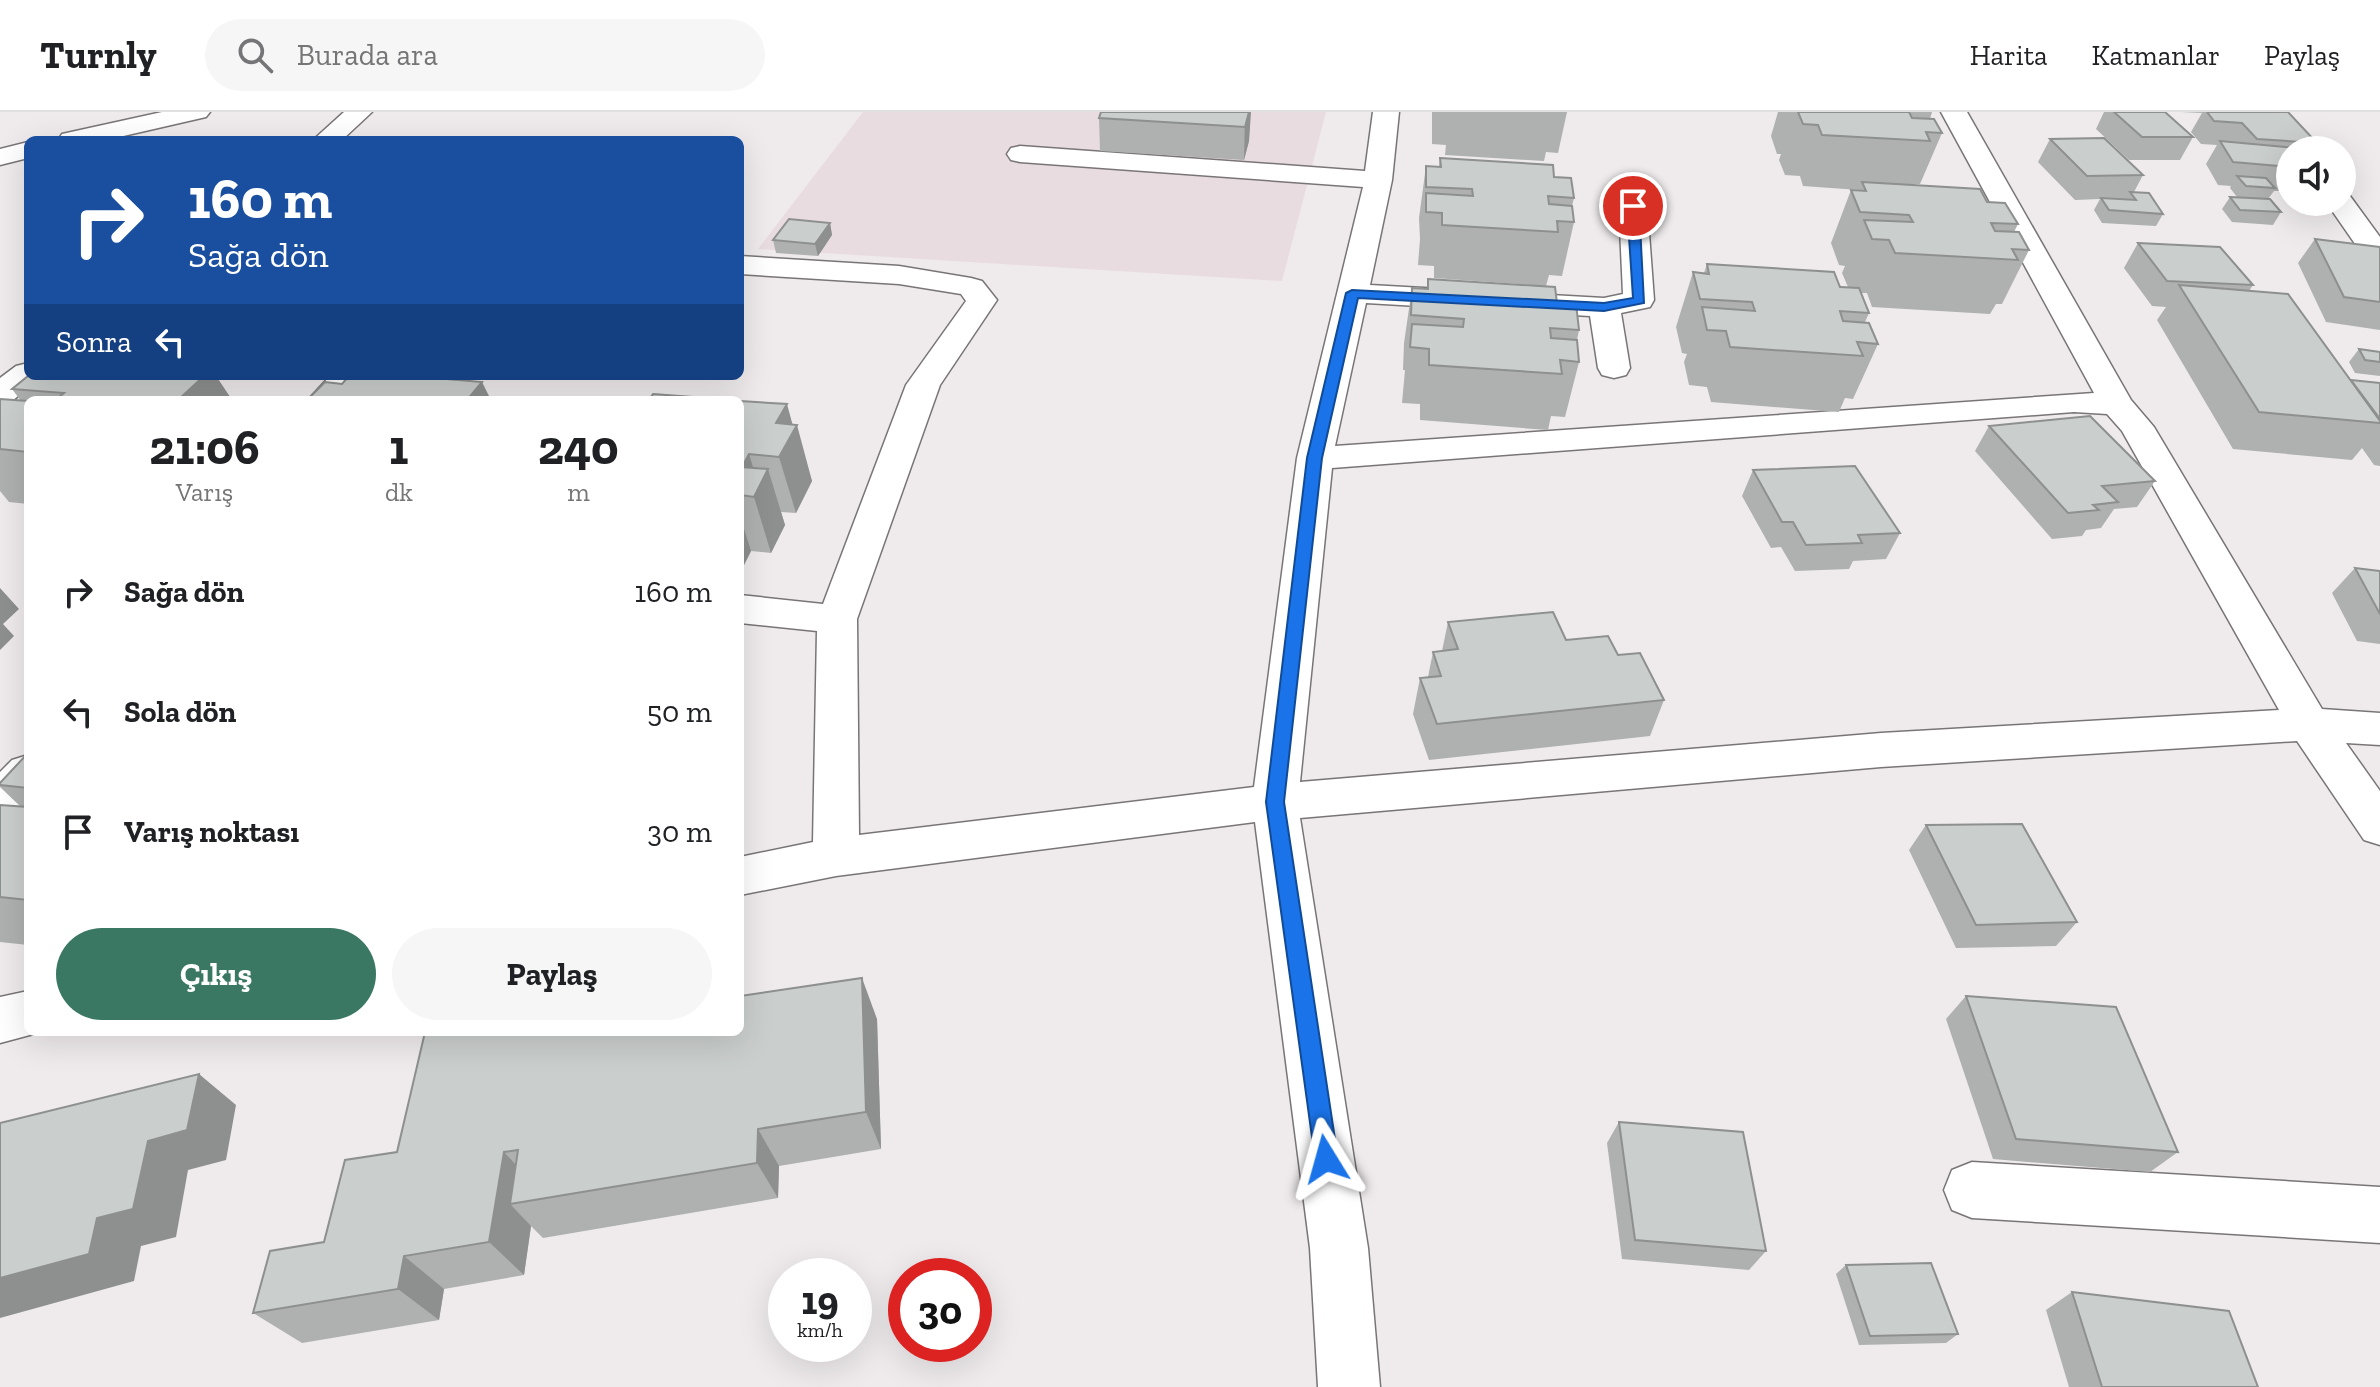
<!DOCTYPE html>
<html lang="tr">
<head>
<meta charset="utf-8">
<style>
  body { margin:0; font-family:"Zilla Slab",serif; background:#f6f6f6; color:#202124; height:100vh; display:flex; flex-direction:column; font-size:30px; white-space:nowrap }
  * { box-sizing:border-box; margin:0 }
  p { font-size:26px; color:#757577 }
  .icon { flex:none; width:44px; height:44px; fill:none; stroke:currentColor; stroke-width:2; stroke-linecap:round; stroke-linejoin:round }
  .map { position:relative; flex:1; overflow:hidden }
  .details { position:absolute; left:24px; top:284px; width:720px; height:640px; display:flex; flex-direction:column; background:#fff; border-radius:12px; box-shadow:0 8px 32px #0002 }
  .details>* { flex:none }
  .hud { position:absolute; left:24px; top:24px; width:720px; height:244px; border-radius:12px; box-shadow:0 8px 32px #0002; background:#1a4fa0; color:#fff; overflow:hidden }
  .tools { position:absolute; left:2276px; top:24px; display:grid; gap:16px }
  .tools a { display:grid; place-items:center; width:80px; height:80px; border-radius:50%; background:#fff; box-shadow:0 8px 32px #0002; font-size:40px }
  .speed { position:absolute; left:768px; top:1146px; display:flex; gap:16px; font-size:40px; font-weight:700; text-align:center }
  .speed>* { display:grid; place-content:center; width:104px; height:104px; border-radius:50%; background:#fff; box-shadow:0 8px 32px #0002; line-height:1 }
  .speed small { font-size:20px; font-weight:400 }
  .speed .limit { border:12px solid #d22; background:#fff; color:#111 }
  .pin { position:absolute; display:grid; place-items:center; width:68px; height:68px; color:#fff; margin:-34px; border:4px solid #fff; border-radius:50%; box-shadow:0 2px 8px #0007 }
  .me { position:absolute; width:88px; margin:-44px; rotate:352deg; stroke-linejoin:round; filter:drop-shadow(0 0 6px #0008) }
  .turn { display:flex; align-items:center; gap:28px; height:168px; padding:0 32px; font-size:36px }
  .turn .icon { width:104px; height:104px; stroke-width:2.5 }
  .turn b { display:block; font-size:56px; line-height:68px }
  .then { display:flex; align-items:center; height:76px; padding:0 32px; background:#0003; gap:16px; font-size:30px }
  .eta { display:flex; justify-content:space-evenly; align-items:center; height:136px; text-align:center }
  .eta b { font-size:48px; font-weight:700; line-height:56px }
  .action { display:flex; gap:16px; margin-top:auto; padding:16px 32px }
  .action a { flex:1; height:92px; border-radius:48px; background:#3b7864; color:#fff; font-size:32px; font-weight:700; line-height:92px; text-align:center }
  .action a+a { background:#f6f6f6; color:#202124 }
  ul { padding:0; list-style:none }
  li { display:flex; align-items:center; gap:24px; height:120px; padding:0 32px }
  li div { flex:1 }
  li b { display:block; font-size:30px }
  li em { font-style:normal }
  header { display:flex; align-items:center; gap:48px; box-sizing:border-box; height:112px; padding:0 40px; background:#fff; border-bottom:2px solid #e0e0e0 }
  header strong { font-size:38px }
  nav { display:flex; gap:44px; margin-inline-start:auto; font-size:28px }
  .search { width:560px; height:72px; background:#f6f6f6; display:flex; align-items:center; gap:20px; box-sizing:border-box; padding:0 28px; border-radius:44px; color:#757577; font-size:30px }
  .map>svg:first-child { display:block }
  .built { fill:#e9dce0 }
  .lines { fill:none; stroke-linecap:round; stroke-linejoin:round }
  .minor-casing { stroke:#797576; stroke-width:3 }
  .minor { fill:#fff; fill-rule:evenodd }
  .wall { fill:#aeb1af }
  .shaded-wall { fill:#8d908f }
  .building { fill:#cacecc; stroke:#8d908f; stroke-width:2 }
  .route { fill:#1a73e8; stroke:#114b97; stroke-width:2 }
</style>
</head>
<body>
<header>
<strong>Turnly</strong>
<div class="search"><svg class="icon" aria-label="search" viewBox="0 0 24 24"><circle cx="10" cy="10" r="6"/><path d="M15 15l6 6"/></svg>Burada ara</div>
<nav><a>Harita</a><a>Katmanlar</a><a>Paylaş</a></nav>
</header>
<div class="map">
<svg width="2380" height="1275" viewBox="0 0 2380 1275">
  <rect width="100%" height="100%" fill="#efebed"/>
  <path class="built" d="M863 0H1326L1282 169 758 137Z"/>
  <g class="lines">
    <g class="minor-casing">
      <path id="minor" d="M162 0H210L206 5 106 28H58L62 22Z
        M344 0H372L342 28H313Z
        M1373 0H1399L1392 68 1370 173 1604 186 1623 182 1619 94 1623 88H1643L1647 94 1654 188 1650 195 1621 201 1630 256 1626 263 1614 266 1602 263 1598 256 1590 204 1366 191 1335 334 2094 281 1941 0H1967L2131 288 2154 315 2322 597 2380 601V633L2346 631 2380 679V733L2364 728 2297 629 1881 655 1300 706 1368 1136 1380 1275H1318L1310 1136 1255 710 836 764 740 783V745L813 730 817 519 740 511V483L823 492 906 273 966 189 961 182 899 172 740 162V144L899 154 971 166 982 169 997 188 940 273 857 507 859 723 1254 675 1297 346 1363 75 1020 50 1011 48 1007 42 1011 36 1020 34 1365 59ZM2074 300 2107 302 2122 319 2279 598 1881 621 1300 670 1332 356Z
        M28 30V46L0 53V37Z
        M2342 82 2350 84 2380 125V155L2369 152 2326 90H2342Z
        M28 251V264H42L12 289 0 292V266L16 254Z
        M330 264H366L344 288H308Z
        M28 643V689L16 702 0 707V660L12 648Z
        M28 879V920H41L0 931V885Z
        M1972 1050 2380 1075V1131L1972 1106 1952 1098 1944 1078 1952 1058Z"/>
    </g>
    <use href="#minor" class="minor"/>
  </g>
  <path class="wall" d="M1432 0H1567L1558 41 1546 40 1544 49 1445 43 1446 33 1432 32Z
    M1778 0H1932L1930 7 1942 21 1920 72H1912L1911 73 1987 90 2018 112 2014 120 2029 138 2002 192H1996L1990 202 1872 195 1867 181H1861L1869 201 1865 210 1878 232 1853 287 1845 286 1839 300 1711 290 1707 275 1689 273 1684 250 1687 242 1682 241 1676 215 1693 160 1704 161 1707 152 1848 175 1842 161 1845 154 1839 153 1831 131 1851 78H1859L1803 74 1800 64 1785 63 1779 48 1781 42H1777L1771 24Z
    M2104 0H2165L2193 25 2180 48H2129L2096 17Z
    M2181 0H2288L2317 31 2312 37 2290 38V87L2285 86 2280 79H2274L2268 87 2281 100 2273 113 2232 110 2222 97 2230 85H2237L2230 76 2231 74 2218 73 2206 52 2217 33 2201 32 2191 20 2202 1Z
    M1250 4 1249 29 1244 48 1100 39 1099 6Z
    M2050 27 2143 63 2134 80 2163 102 2156 114 2102 111 2094 98 2100 87 2075 88 2038 50Z
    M1440 46 1574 86 1572 94 1574 110 1562 164 1549 163 1546 174 1434 166V154L1418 153 1420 127 1419 106 1426 54H1439Z
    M830 111 832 123 818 144 776 141 773 128Z
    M2315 127 2380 135V218L2326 210 2298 151Z
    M2138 131 2253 173 2249 179 2351 269 2380 271V354L2374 353 2362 336 2352 348 2233 337 2157 208 2166 195 2152 194 2124 156Z
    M1428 167 1579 218 1577 228 1579 250 1565 305 1551 304 1548 318 1420 308V292L1402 291 1405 258H1403L1404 231 1412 176 1427 177Z
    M2359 237 2380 240V264L2355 261 2349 250Z
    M28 264H216L232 288H28V392L9 390 0 379V288L21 289 12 277Z
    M740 289 793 312 812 369 796 401 781 400 785 413 771 441 751 439 742 457H740Z
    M1989 314 2155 369 2137 395 2114 397 2101 416 2086 418 2082 424 2052 427 1975 339Z
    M1753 358 1900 421 1886 447 1853 449 1849 457 1795 459 1781 435 1771 436 1742 384Z
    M2355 456 2380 459V532L2357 529 2332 481Z
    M1448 510 1566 528 1664 588 1650 624 1429 648 1413 602 1420 566 1428 565 1433 540 1442 539Z
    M28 641V833L0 830V693L21 695 0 675V671Z
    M1926 713 2077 810 2056 834 1956 836 1909 738Z
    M1966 884 2178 1040 2150 1060 1993 1047 1946 907Z
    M877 907 881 1037 779 1054 778 1086 543 1126 531 1114 524 1163 444 1177 439 1208 302 1231 253 1201 324 1130 397 1040Z
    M1619 1010 1766 1139 1749 1158 1622 1147 1607 1031Z
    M1846 1153 1958 1222 1946 1231 1859 1233 1836 1162Z
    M2072 1180 2258 1275H2069L2046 1198Z"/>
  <path class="shaded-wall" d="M1245 0H1251L1249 29 1244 48Z
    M830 111 832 123 818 144 815 132Z
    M186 264H216L232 288H178Z
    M482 270 491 288H467Z
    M787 292 794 318 797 313 812 369 796 401 779 345 776 311Z
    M749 342 759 375 768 357 785 413 771 441 754 385 742 355Z
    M740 404 751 439 742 457 740 450Z
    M0 476 19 497 3 512 14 524 0 538Z
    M862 866 877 907 881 1037 866 1000Z
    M199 962 236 993 226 1048 188 1058 176 1125 141 1134 134 1169 0 1206V1166L97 1106 148 1029Z
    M758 1017 779 1054 778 1086 757 1051Z
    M504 1040 537 1076 510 1092 531 1114 524 1163 489 1130Z
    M404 1144 444 1177 439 1208 398 1177Z"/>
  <path class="building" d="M1101 0H1249L1245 15 1099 6Z
    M1798 0H1909L1912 6 1934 7 1942 21 1926 20 1930 29 1822 23 1818 13 1803 12Z
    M2114 0H2165L2193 25H2142Z
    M2207 0H2288L2317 31 2257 27 2242 11 2214 9Z
    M2104 26 2143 63 2087 64 2050 27Z
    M2220 29 2317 38H2290V55L2233 50Z
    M1440 46 1553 53 1554 65 1571 66 1574 86 1548 84 1549 92 1572 94 1574 110 1557 109 1558 120 1442 113V101L1426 100V81L1473 84 1472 77 1426 75V54L1441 55Z
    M2237 64 2266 66 2275 76 2246 74Z
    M1862 70 1980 77 1987 90 2005 91 2018 112 1991 111 1995 119 2019 120 2029 138 2012 137 2018 148 1895 141 1889 128 1872 127 1864 108 1913 110 1909 103 1860 100 1851 78 1866 79Z
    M2130 80 2149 81 2163 102 2109 98 2101 86 2136 88Z
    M2230 85 2270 87 2281 100 2240 98Z
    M789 107 830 111 815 132 773 128Z
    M2315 127 2380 135V190L2344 185Z
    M2138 131 2220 135 2253 173 2167 169Z
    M1707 152 1834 160 1840 175 1859 176 1869 201 1840 199 1843 209 1869 211 1878 232 1857 230 1863 244 1730 235 1726 219 1707 218 1702 195 1755 199 1752 190 1700 187 1693 160 1709 162Z
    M1428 167 1555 175 1557 191 1576 192 1579 218 1550 216 1551 226 1577 228 1579 250 1560 248 1562 262 1429 253V237L1410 235 1412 212 1463 215 1464 207 1411 203 1412 176 1428 177Z
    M2179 173 2288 182 2380 309V311L2259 300Z
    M2359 237 2380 240V250L2365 248Z
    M28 264H204L178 288H55L64 281 12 277Z
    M349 264H411L482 270 467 288H471H307L325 270 342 272Z
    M2351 268 2380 271V307Z
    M653 282 733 288H649Z
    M0 287 28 289V340L0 337Z
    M740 289 787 292 776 311 797 313 779 345 749 342 742 355 768 357 754 385 740 383Z
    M2090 304 2155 369 2102 374 2118 390 2093 393 2099 398 2068 401 1989 314Z
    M1855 354 1900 421 1858 423 1862 431 1806 433 1793 410H1782L1753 358Z
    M2355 456 2380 459V502Z
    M1553 500 1566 528 1608 524 1618 543 1640 541 1664 588 1437 612 1420 566 1441 564 1433 540 1458 537 1448 510Z
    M28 641V676L0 673V671Z
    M0 693 28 695V788L0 785Z
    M2022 712 2077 810 1976 813 1926 713Z
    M862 866 866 1000 758 1017 757 1051 510 1092 518 1038 504 1040 489 1130 404 1144 398 1177 253 1201 270 1139 324 1130 345 1048 397 1040 425 920H740V884Z
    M1966 884 2116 895 2178 1040 2016 1027Z
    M199 962 187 1018 148 1029 133 1097 97 1106 89 1142 0 1166V1011Z
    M1619 1010 1743 1020 1766 1139 1635 1128Z
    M1931 1151 1958 1222 1870 1224 1846 1153Z
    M2072 1180 2229 1199 2258 1275H2102Z"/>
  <path class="route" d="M1633 91 1639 94 1644 191 1604 199 1358 186 1322 346 1284 690 1338 1047 1334 1055 1326 1058 1318 1055 1315 1047 1266 690 1307 346 1346 181 1352 178 1604 191 1633 186 1627 94Z"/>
</svg>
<div class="tools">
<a><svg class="icon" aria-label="sound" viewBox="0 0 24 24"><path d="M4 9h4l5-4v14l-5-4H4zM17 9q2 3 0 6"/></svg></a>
</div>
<div class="speed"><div>19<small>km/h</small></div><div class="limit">30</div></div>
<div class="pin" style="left:1633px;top:94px;background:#d93025"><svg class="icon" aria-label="arrive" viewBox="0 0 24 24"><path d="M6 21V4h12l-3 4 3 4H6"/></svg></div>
<svg class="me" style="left:1326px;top:1047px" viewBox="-20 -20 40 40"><path d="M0-17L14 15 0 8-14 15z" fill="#1a73e8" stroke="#fff" stroke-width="4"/></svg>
<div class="hud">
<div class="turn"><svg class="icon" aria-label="right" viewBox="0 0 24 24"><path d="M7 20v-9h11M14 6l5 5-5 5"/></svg><div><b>160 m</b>Sağa dön</div></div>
<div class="then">Sonra<svg class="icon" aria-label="left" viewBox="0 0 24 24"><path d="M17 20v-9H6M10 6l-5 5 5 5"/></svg></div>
</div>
<section class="details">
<div class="eta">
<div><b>21:06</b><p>Varış</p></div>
<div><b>1</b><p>dk</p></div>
<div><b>240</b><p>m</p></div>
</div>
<ul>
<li><svg class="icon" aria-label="right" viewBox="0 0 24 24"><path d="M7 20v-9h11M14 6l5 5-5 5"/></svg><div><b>Sağa dön</b></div><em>160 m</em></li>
<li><svg class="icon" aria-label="left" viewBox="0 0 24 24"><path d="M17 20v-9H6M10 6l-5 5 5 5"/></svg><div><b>Sola dön</b></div><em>50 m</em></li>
<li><svg class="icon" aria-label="arrive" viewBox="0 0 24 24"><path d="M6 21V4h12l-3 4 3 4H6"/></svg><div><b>Varış noktası</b></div><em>30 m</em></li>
</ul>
<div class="action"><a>Çıkış</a><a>Paylaş</a></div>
</section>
</div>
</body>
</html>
